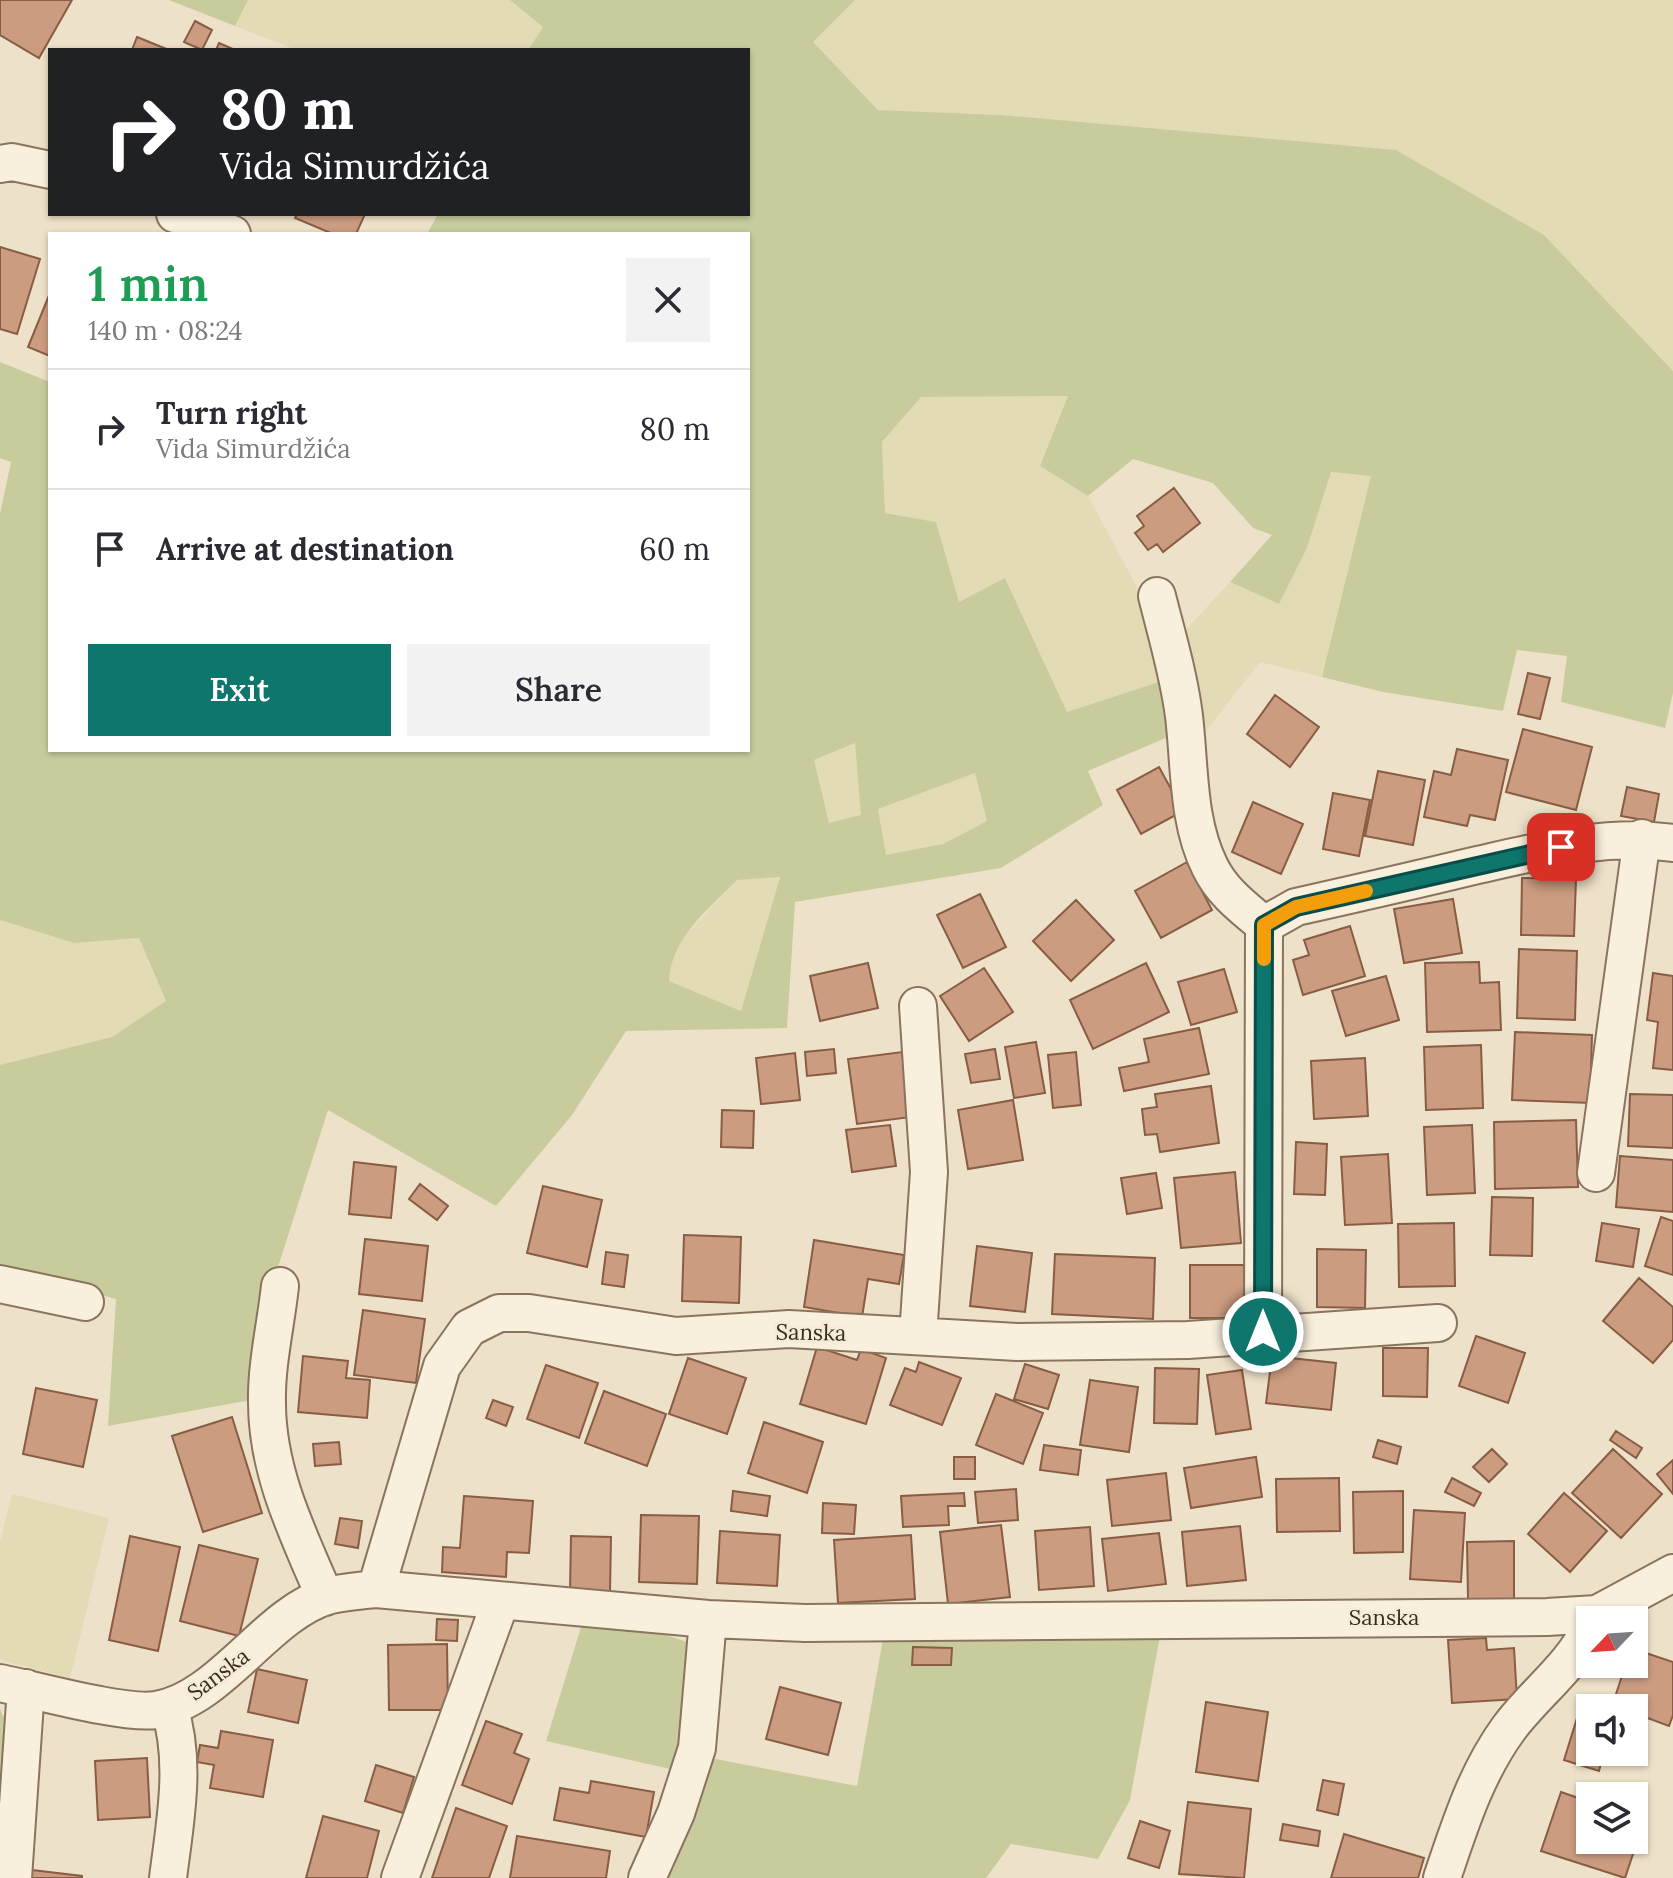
<!DOCTYPE html>
<html lang="en">
<head>
<meta charset="utf-8">
<style>
  body { margin:0; font-family:Lora,serif; background:#f2f2f3; color:#2b2b33; height:100vh; display:flex; flex-direction:column; font-size:30px; white-space:nowrap }
  * { box-sizing:border-box; margin:0 }
  p { font-size:26px; color:#7c7c81 }
  .icon { flex:none; width:44px; height:44px; fill:none; stroke:currentColor; stroke-width:2; stroke-linecap:round; stroke-linejoin:round }
  .map { position:relative; flex:1; overflow:hidden }
  .panel { position:absolute; left:48px; top:232px; width:702px; height:520px; display:flex; flex-direction:column; background:#fff; border-radius:0px; box-shadow:0 2px 6px #0004 }
  .panel>* { flex:none }
  .hud { position:absolute; left:48px; top:48px; width:702px; height:168px; border-radius:0px; box-shadow:0 2px 6px #0004; background:#202124; color:#fff; overflow:hidden }
  .needle { width:52px; rotate:245deg }
  .controls { position:absolute; left:1576px; top:1606px; display:grid; gap:16px }
  .controls a { display:grid; place-items:center; width:72px; height:72px; border-radius:0px; background:#fff; box-shadow:0 2px 6px #0004; font-size:40px }
  .pin { position:absolute; display:grid; place-items:center; width:68px; height:68px; color:#fff; margin:-34px; border-radius:16px; box-shadow:0 4px 12px #0006 }
  .me { position:absolute; width:88px; margin:-44px; rotate:0deg; stroke-linejoin:round; filter:drop-shadow(0 0 6px #0008) }
  .turn { display:flex; align-items:center; gap:28px; height:168px; padding:0 40px; font-size:36px }
  .turn .icon { width:104px; height:104px; stroke-width:2.5 }
  .turn b { display:block; font-size:56px; line-height:68px }
  .round { display:grid; place-items:center; flex:none; width:84px; height:84px; border-radius:0px; background:#f2f2f3 }
  .summary { display:flex; align-items:center; justify-content:space-between; height:136px; padding:0 40px }
  h1 { font-size:48px; font-weight:600; line-height:60px; color:#1e9e55 }
  .primary-button { display:flex; gap:16px; margin-top:auto; padding:16px 40px }
  .primary-button a { flex:1; height:92px; border-radius:0px; background:#0f766e; color:#fff; font-size:32px; font-weight:600; line-height:92px; text-align:center }
  .primary-button a+a { background:#f2f2f3; color:#2b2b33 }
  ul { padding:0; list-style:none }
  li { display:flex; align-items:center; gap:24px; height:120px; padding:0 40px; border-top:2px solid #e1e1e2 }
  li div { flex:1 }
  li b { display:block; font-size:30px }
  li em { font-style:normal }
  .map>svg:first-child { display:block }
  .farmland { fill:#e3dab6 }
  .green { fill:#c8cc9d; fill-rule:evenodd }
  .building { fill:#cb9c80; stroke:#885d44; stroke-width:2 }
  .lines { fill:none; stroke-linecap:round; stroke-linejoin:round }
  .minor-casing { stroke:#8a745e; stroke-width:40 }
  .minor { stroke:#f8efdc; stroke-width:36 }
  .route-casing { stroke:#0a4d48; stroke-width:20 }
  .route { stroke:#0f766e; stroke-width:14 }
  .slow { stroke:#f59e0b; stroke-width:14 }
  .labels { text-anchor:middle; dominant-baseline:central; stroke-width:6; stroke-linejoin:round; paint-order:stroke }
  .street-label { font-size:22px; fill:#3b2c21; stroke:#f5ecd8 }
</style>
</head>
<body>
<div class="map">
<svg width="1673" height="1878" viewBox="0 0 1673 1878">
  <rect width="100%" height="100%" fill="#eee1c9"/>
  <path class="farmland" d="M248 0H510L543 27 528 50H297L235 26Z
    M855 0H1673V371L1544 235 1173 132 1001 115 878 110 812 42Z
    M921 396H1069L1040 466 1088 496 1139 591 1165 680 1067 712 1006 579 959 603 936 522 885 513 882 442Z
    M1331 472 1372 476 1322 677 1260 662 1195 745 1182 634 1230 582 1279 604 1307 548Z
    M855 743 862 816 828 824 814 760Z
    M975 772 987 821 943 844 886 856 878 809Z
    M780 876 741 1011 669 981 670 959 686 935 737 879Z
    M0 920 74 943 139 938 166 1002 112 1037 0 1065Z
    M12 1494 109 1518 70 1678 0 1660V1542Z"/>
  <path class="green" d="M169 0H248L235 26Z
    M510 0H855L813 42 878 110 1001 115 1396 150 1544 235 1673 371V693L1665 728 1561 702 1567 656 1517 650 1503 711 1383 692 1322 677 1371 476 1331 472 1307 548 1279 604 1230 582 1272 535 1253 528 1213 483 1133 459 1088 496 1040 466 1068 396 921 397 882 442 885 513 936 522 959 602 1005 578 1067 712 1165 680 1175 734 1088 771 1103 805 1001 868 795 902 787 1028 626 1031 572 1115 496 1206 328 1110 279 1264 263 1292 251 1400 108 1426 116 1299 0 1268V1065L112 1037 166 1001 139 938 74 943 0 920V514L11 462 0 458V362L50 382V750H748V234H427L438 214H748V50H528L543 27ZM855 743 861 815 829 823 814 760ZM975 773 987 821 943 844 886 855 878 809ZM780 877 741 1011 669 981C671 938 708 910 737 880Z
    M582 1624 669 1636 687 1642 692 1654 679 1771 546 1741Z
    M1160 1636 1130 1800 1098 1859 1011 1844 986 1878H666L710 1758 857 1786 883 1639Z
    M0 1709 9 1728 6 1800 0 1799Z"/>
  <path class="building" d="M0 0H72L39 58 0 35Z
    M195 21 212 30 202 50 184 42Z
    M137 37 169 50H132Z
    M219 43 235 50H216Z
    M297 214H365L356 234H333L295 218Z
    M0 247 40 259 17 334 0 329Z
    M50 293V356L28 347Z
    M1174 488 1200 523 1163 552 1157 544 1148 550 1135 533 1144 526 1137 516Z
    M1528 673 1550 678 1540 719 1518 714Z
    M1275 695 1319 727 1290 767 1247 734Z
    M1523 729 1592 747 1576 810 1506 792Z
    M1457 749 1508 760 1495 820 1470 815 1467 826 1424 817 1434 771 1451 775Z
    M1159 767 1183 811 1141 834 1117 790Z
    M1378 771 1425 780 1413 845 1365 836Z
    M1627 787 1659 794 1654 822 1621 816Z
    M1333 793 1370 800 1359 856 1323 849Z
    M1253 802 1303 824 1281 874 1232 852Z
    M1187 862 1212 910 1161 938 1135 891Z
    M1522 878 1576 879 1574 936 1521 935Z
    M980 894 1006 947 963 968 937 915Z
    M1453 899 1462 953 1404 963 1394 909Z
    M1076 900 1114 940 1071 981 1033 941Z
    M1350 926 1365 976 1303 995 1293 960 1309 955 1304 940Z
    M1519 949 1577 951 1575 1020 1517 1018Z
    M1479 962 1480 983 1499 982 1501 1030 1427 1032 1425 963Z
    M868 963 878 1008 820 1021 810 976Z
    M1146 963 1169 1012 1093 1049 1070 1000Z
    M984 968 1013 1012 969 1041 940 996Z
    M1224 969 1237 1012 1191 1025 1178 982Z
    M1653 973 1673 976V1070L1653 1068 1658 1022 1647 1020Z
    M1386 976 1399 1020 1346 1036 1332 991Z
    M1199 1028 1209 1074 1124 1091 1119 1068 1149 1062 1144 1039Z
    M1515 1032 1592 1035 1590 1103 1512 1100Z
    M1036 1042 1045 1093 1014 1098 1005 1047Z
    M1481 1045 1483 1108 1426 1110 1424 1047Z
    M834 1049 836 1073 807 1076 805 1052Z
    M995 1049 1000 1079 971 1083 965 1054Z
    M902 1052 911 1117 857 1124 848 1059Z
    M1076 1052 1081 1105 1053 1108 1048 1055Z
    M795 1053 800 1100 761 1104 756 1058Z
    M1365 1058 1368 1116 1314 1119 1311 1061Z
    M1211 1086 1219 1143 1160 1152 1157 1134 1145 1135 1142 1109 1157 1107 1155 1094Z
    M1630 1094 1673 1095V1148L1628 1146Z
    M1013 1100 1023 1160 968 1169 958 1110Z
    M722 1110 754 1111 753 1148 721 1147Z
    M1576 1120 1578 1187 1495 1189 1494 1122Z
    M890 1125 896 1166 852 1172 846 1130Z
    M1472 1125 1475 1193 1427 1195 1424 1127Z
    M1296 1142 1327 1144 1325 1195 1294 1194Z
    M1388 1154 1392 1223 1345 1225 1341 1157Z
    M1620 1156 1673 1160V1212L1616 1207Z
    M354 1162 396 1167 391 1218 349 1214Z
    M1235 1172 1241 1243 1181 1248 1174 1178Z
    M1156 1173 1162 1208 1127 1214 1121 1178Z
    M420 1184 448 1206 437 1220 409 1199Z
    M543 1186 602 1200 587 1267 527 1253Z
    M1492 1197 1533 1198 1532 1256 1490 1255Z
    M1661 1217 1673 1221V1275L1645 1266Z
    M1454 1223 1455 1286 1399 1287 1398 1224Z
    M1602 1223 1639 1229 1633 1267 1596 1261Z
    M684 1235 741 1237 739 1303 682 1301Z
    M365 1239 428 1246 422 1301 359 1294Z
    M814 1240 904 1255 899 1284 868 1279 862 1317 804 1307Z
    M977 1246 1032 1253 1025 1312 970 1306Z
    M1317 1249 1366 1250 1365 1308 1317 1307Z
    M606 1252 628 1255 624 1287 602 1284Z
    M1055 1254 1155 1258 1153 1319 1052 1314Z
    M1190 1265H1244V1318H1190Z
    M1639 1278 1673 1307V1340L1653 1363 1603 1321Z
    M363 1310 425 1319 416 1383 354 1375Z
    M1476 1336 1525 1353 1508 1403 1459 1386Z
    M817 1347 857 1360 861 1349 886 1358 866 1424 800 1404Z
    M1383 1348H1428L1427 1397 1383 1396Z
    M303 1356 348 1361 346 1378 370 1380 367 1418 298 1412Z
    M1272 1356 1336 1363 1331 1410 1266 1403Z
    M688 1358 746 1378 727 1434 669 1414Z
    M919 1362 961 1378 942 1425 890 1405 905 1368 916 1372Z
    M1025 1364 1059 1375 1048 1409 1014 1399Z
    M546 1365 598 1383 579 1438 527 1419Z
    M1155 1368 1199 1369 1197 1424 1154 1423Z
    M1242 1370 1251 1429 1216 1434 1207 1375Z
    M1090 1380 1138 1387 1129 1452 1080 1445Z
    M36 1388 97 1400 83 1467 23 1454Z
    M604 1391 666 1414 647 1466 585 1443Z
    M996 1394 1043 1413 1023 1464 976 1445Z
    M493 1400 513 1407 506 1426 486 1418Z
    M232 1417 262 1513 203 1532 172 1436Z
    M764 1422 823 1442 807 1493 748 1473Z
    M1616 1431 1642 1448 1636 1458 1610 1440Z
    M1378 1440 1401 1447 1397 1464 1373 1457Z
    M339 1442 341 1464 315 1466 313 1444Z
    M1044 1445 1081 1450 1078 1475 1040 1470Z
    M1492 1449 1507 1464 1489 1482 1473 1467Z
    M1613 1449 1662 1494 1621 1538 1572 1493Z
    M954 1457H975V1479H954Z
    M1256 1457 1262 1497 1191 1508 1184 1468Z
    M1673 1460V1494L1657 1474Z
    M1166 1473 1171 1520 1112 1526 1107 1480Z
    M1339 1478 1340 1531 1277 1532 1276 1479Z
    M1452 1478 1481 1493 1474 1506 1445 1492Z
    M1016 1489 1018 1520 978 1523 975 1492Z
    M733 1491 770 1496 767 1516 731 1511Z
    M1403 1491V1552L1354 1553 1353 1492Z
    M964 1493 965 1506H948L949 1525 903 1527 901 1496Z
    M1564 1493 1607 1531 1570 1572 1528 1534Z
    M464 1496 533 1501 529 1553 507 1552 506 1577 442 1572 443 1547 460 1548Z
    M823 1503 856 1505 854 1534 822 1533Z
    M1414 1510 1465 1513 1461 1582 1410 1579Z
    M641 1515 699 1516 697 1584 639 1582Z
    M340 1518 362 1521 358 1548 335 1544Z
    M1001 1525 1010 1597 948 1604 940 1532Z
    M1240 1526 1246 1580 1187 1586 1182 1532Z
    M1090 1527 1094 1586 1039 1590 1035 1531Z
    M720 1531 780 1535 777 1586 717 1583Z
    M1159 1533 1166 1584 1108 1591 1102 1539Z
    M911 1535 915 1599 838 1603 834 1540Z
    M130 1536 180 1547 158 1651 109 1640Z
    M571 1536 611 1537 610 1592 570 1591Z
    M1514 1541V1599H1468L1467 1542Z
    M199 1545 258 1559 239 1636 180 1621Z
    M437 1619 458 1620 457 1641 436 1640Z
    M1486 1638 1487 1650 1514 1648 1517 1699 1452 1703 1448 1640Z
    M447 1644 448 1710H389L388 1645Z
    M913 1647 952 1648 951 1665H912Z
    M1634 1649 1673 1662V1715L1669 1726 1634 1713V1708L1612 1706 1626 1664H1634Z
    M257 1669 307 1680 298 1723 248 1712Z
    M780 1687 841 1703 828 1755 766 1739Z
    M1206 1702 1268 1712 1258 1781 1196 1772Z
    M1578 1715 1590 1718V1752H1604L1599 1771 1564 1760Z
    M486 1721 522 1734 514 1753 529 1759 512 1804 462 1785Z
    M221 1731 273 1740 263 1797 210 1788 214 1765 197 1762 200 1745 218 1748Z
    M147 1758 150 1817 98 1820 95 1761Z
    M376 1765 414 1777 403 1813 365 1801Z
    M1323 1780 1344 1784 1338 1815 1317 1810Z
    M591 1781 654 1792 646 1837 554 1820 560 1788 589 1793Z
    M1561 1792 1590 1802V1840H1634V1817L1644 1821 1625 1878 1541 1851Z
    M1188 1802 1251 1809 1244 1878 1179 1874Z
    M456 1808 507 1826 489 1878H432Z
    M323 1816 379 1831 367 1878H306Z
    M1140 1821 1170 1831 1159 1868 1128 1858Z
    M1283 1824 1320 1831 1318 1846 1280 1840Z
    M1344 1834 1424 1858 1418 1878H1331Z
    M517 1836 610 1851 606 1878H510Z
    M32 1870 82 1876V1878H31Z"/>
  <g class="lines">
    <g class="minor-casing">
      <path id="minor" d="M0 164 12 162 50 170
        M175 214 232 234
        M1157 596C1167 636 1179 676 1184 716 1190 766 1187 821 1210 867 1222 892 1244 908 1264 925
        M1596 1173 1642 838
        M0 1284 85 1302
        M280 1286C276 1324 266 1365 267 1403 267 1472 298 1534 325 1597
        M1263 1332 1264 925 1296 907C1354 894 1411 881 1469 867 1536 852 1604 833 1673 843
        M918 1336 929 1172 918 1006
        M376 1589 442 1366 469 1328 499 1313H529L676 1336 789 1329 1017 1342 1188 1340 1438 1323
        M0 1683C35 1690 125 1715 156 1710 220 1700 267 1614 327 1596 342 1592 360 1591 376 1589L708 1619 805 1623 1547 1617 1597 1614 1673 1573
        M13 1878 26 1688
        M168 1878C175 1822 187 1762 169 1707
        M400 1878 500 1603
        M647 1878 676 1813 697 1748 708 1619
        M1442 1878C1460 1825 1476 1773 1509 1728 1535 1693 1571 1668 1590 1628"/>
    </g>
    <use href="#minor" class="minor"/>
  </g>
  <g class="lines">
    <g class="route-casing">
      <path id="route" d="M1263 1332 1264 925 1296 907 1561 847"/>
    </g>
    <use href="#route" class="route"/>
    <path class="slow" d="M1264 959V925L1296 907 1366 891"/>
  </g>
  <g class="labels">
    <g class="street-label">
      <text transform="translate(811 1332) rotate(1)">Sanska</text>
      <text x="1384" y="1617">Sanska</text>
      <text transform="translate(218 1674) rotate(-37)">Sanska</text>
    </g>
  </g>
</svg>
<div class="controls">
<a><svg class="needle" viewBox="-14 -14 28 28"><path d="M0-13l5 13h-10z" fill="#e53935"/><path d="M0 13l5-13h-10z" fill="#7c7c81"/></svg></a>
<a><svg class="icon" aria-label="sound" viewBox="0 0 24 24"><path d="M4 9h4l5-4v14l-5-4H4zM17 9q2 3 0 6"/></svg></a>
<a><svg class="icon" aria-label="layers" viewBox="0 0 24 24"><path d="M12 4l9 5-9 5-9-5zM3 14l9 5 9-5"/></svg></a>
</div>
<div class="pin" style="left:1561px;top:847px;background:#d93025"><svg class="icon" aria-label="arrive" viewBox="0 0 24 24"><path d="M6 21V4h12l-3 4 3 4H6"/></svg></div>
<svg class="me" style="left:1263px;top:1332px" viewBox="-20 -20 40 40"><circle r="17" fill="#0f766e" stroke="#fff" stroke-width="3"/><path d="M0-11L8 9 0 5-8 9z" fill="#fff"/></svg>
<div class="hud">
<div class="turn"><svg class="icon" aria-label="right" viewBox="0 0 24 24"><path d="M7 20v-9h11M14 6l5 5-5 5"/></svg><div><b>80 m</b>Vida Simurdžića</div></div>
</div>
<section class="panel">
<div class="summary"><div><h1>1 min</h1><p>140 m · 08:24</p></div><a class="round"><svg class="icon" aria-label="close" viewBox="0 0 24 24"><path d="M6 6l12 12M18 6L6 18"/></svg></a></div>
<ul>
<li><svg class="icon" aria-label="right" viewBox="0 0 24 24"><path d="M7 20v-9h11M14 6l5 5-5 5"/></svg><div><b>Turn right</b><p>Vida Simurdžića</p></div><em>80 m</em></li>
<li><svg class="icon" aria-label="arrive" viewBox="0 0 24 24"><path d="M6 21V4h12l-3 4 3 4H6"/></svg><div><b>Arrive at destination</b></div><em>60 m</em></li>
</ul>
<div class="primary-button"><a>Exit</a><a>Share</a></div>
</section>
</div>
</body>
</html>
